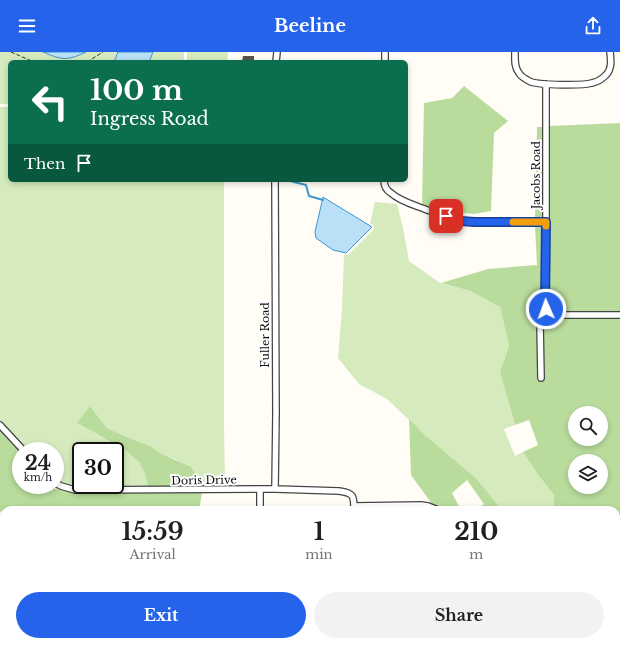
<!DOCTYPE html>
<html lang="en">
<head>
<meta charset="utf-8">
<style>
  body { margin:0; font-family:"Libre Baskerville",serif; background:#f2f2f2; color:#202124; height:100vh; display:flex; flex-direction:column; font-size:15px; white-space:nowrap }
  * { box-sizing:border-box; margin:0 }
  p { font-size:13px; color:#757577 }
  .icon { flex:none; width:22px; height:22px; fill:none; stroke:currentColor; stroke-width:2; stroke-linecap:round; stroke-linejoin:round }
  .map { position:relative; flex:1; overflow:hidden }
  .sheet { position:absolute; left:0px; top:454px; width:620px; height:140px; display:flex; flex-direction:column; background:#fff; border-radius:12px 12px 0 0; box-shadow:0 2px 6px #0003 }
  .sheet>* { flex:none }
  .guide { position:absolute; left:8px; top:8px; width:400px; height:122px; border-radius:6px; box-shadow:0 2px 6px #0003; background:#0b6e4f; color:#fff; overflow:hidden }
  .controls { position:absolute; left:568px; top:354px; display:grid; gap:8px }
  .controls a { display:grid; place-items:center; width:40px; height:40px; border-radius:50%; background:#fff; box-shadow:0 2px 6px #0003; font-size:20px }
  .speed { position:absolute; left:12px; top:390px; display:flex; gap:8px; font-size:20px; font-weight:700; text-align:center }
  .speed>* { display:grid; place-content:center; width:52px; height:52px; border-radius:50%; background:#fff; box-shadow:0 2px 6px #0003; line-height:1 }
  .speed small { font-size:10px; font-weight:400 }
  .speed .limit { border:2px solid #111; border-radius:6px; background:#fff; color:#111 }
  .pin { position:absolute; display:grid; place-items:center; width:34px; height:34px; color:#fff; margin:-17px; border-radius:8px; box-shadow:0 2px 6px #0006 }
  .me { position:absolute; width:44px; margin:-22px; rotate:358deg; stroke-linejoin:round; filter:drop-shadow(0 0 3px #0008) }
  .turn { display:flex; align-items:center; gap:14px; height:84px; padding:0 16px; font-size:18px }
  .turn .icon { width:52px; height:52px; stroke-width:2.5 }
  .turn b { display:block; font-size:28px; line-height:34px }
  .then { display:flex; align-items:center; height:38px; padding:0 16px; background:#0003; gap:8px; font-size:15px }
  .eta { display:flex; justify-content:space-evenly; align-items:center; height:68px; text-align:center }
  .eta b { font-size:24px; font-weight:700; line-height:28px }
  .cta { display:flex; gap:8px; margin-top:auto; padding:8px 16px }
  .cta a { flex:1; height:46px; border-radius:24px; background:#2563eb; color:#fff; font-size:16px; font-weight:700; line-height:46px; text-align:center }
  .cta a+a { background:#f2f2f2; color:#202124 }
  header { display:flex; justify-content:space-between; align-items:center; height:52px; padding:0 16px; background:#2563eb; color:#fff; font-size:18px; font-weight:700 }
  .map>svg:first-child { display:block }
  .green { fill:#d5ebbd; fill-rule:evenodd }
  .forest { fill:#b9dc9c; fill-rule:evenodd }
  .water { fill:#b9e0f7; stroke:#3f96cf }
  .lines { fill:none; stroke-linecap:round; stroke-linejoin:round }
  .stream { stroke:#3f96cf; stroke-width:2 }
  .building { fill:#5a524d }
  .minor-casing { stroke:#444; stroke-width:8 }
  .path { stroke:#333; stroke-width:1; stroke-dasharray:4 2; stroke-linecap:butt }
  .minor { stroke:#fff; stroke-width:5.5 }
  .route-casing { stroke:#184099; stroke-width:10 }
  .route { stroke:#2563eb; stroke-width:7 }
  .slow { stroke:#f59e0b; stroke-width:7 }
  .labels { text-anchor:middle; dominant-baseline:central; stroke-width:4; stroke-linejoin:round; paint-order:stroke }
  .street-label { font-size:11px; fill:#111; stroke:#fff }
</style>
</head>
<body>
<header><svg class="icon" aria-label="menu" viewBox="0 0 24 24"><path d="M4 6h16M4 12h16M4 18h16"/></svg>Beeline<svg class="icon" aria-label="share" viewBox="0 0 24 24"><path d="M12 15V3M7 8l5-5 5 5M5 13v7h14v-7"/></svg></header>
<div class="map">
<svg width="620" height="594" viewBox="0 0 620 594">
  <rect width="100%" height="100%" fill="#fffdf5"/>
  <path class="green" d="M0 0H184V10H10V52H0Z
    M187 0H228L227 10H187Z
    M0 55H10V128H224V372L225 435H201L195 421 175 407 162 402 150 394 127 385 107 376 90 354 78 372 125 398 139 410 145 422 148 435H76C68 434 61 432 55 427V399H28L0 368ZM81 399H115V433H81Z
    M375 150 397 152 403 176 409 209 440 231 470 239 500 255 509 294 500 320 515 373 504 377 515 404 523 400 539 424 554 443V458H502L476 426 426 384 387 347 359 332 338 306 342 257 344 203H348L374 177 373 173 370 171Z"/>
  <path class="forest" d="M464 34 508 69 494 81 491 159 474 162 438 158 422 152 424 51 452 46Z
    M620 71V260L554 259 551 258 548 253 550 178V74Z
    M537 75H542L543 167H535Z
    M535 174 543 176 541 254 542 258 545 260 537 270V329L544 328V271L550 264 559 266H620V594H484L483 590H616V458H554V443L539 424 523 400 538 393 529 368 515 373 500 320 509 294 500 255 470 239 441 231 488 217 537 213ZM575 361H601V387H575ZM575 409H601V435H575Z
    M90 354 107 376 127 385 150 394 162 402 191 415 195 421 201 435H148L145 422 139 410 125 398 77 371Z
    M409 367 426 384 476 426 502 458H476L484 452 467 428 452 441 461 458H444L432 452 411 423Z
    M0 378 21 401V433H52L55 437 75 441H202L199 458H4V463L0 459Z
    M8 590H220L223 594H4Z"/>
  <path class="water" d="M43 0H86C78 4 68 8 60 6 54 5 48 2 43 0Z
    M118 0H153L149 10H114Z
    M323 145 372 175 346 201 333 198 316 186 315 180Z"/>
  <g class="lines">
    <path class="stream" d="M286 128 306 133 309 144 323 148"/>
  </g>
  <path class="building" d="M243 4H254V10H242Z"/>
  <g class="lines">
    <g class="minor-casing">
      <path id="minor" d="M515 0C515 7 514 15 519 21 521 25 527 28 531 30 541 33 582 34 592 31 597 30 602 27 606 23 612 17 611 8 610 0
        M276 10 277 0
        M385 10V0
        M546 32V170L545 254 546 257 549 260
        M384 128C384 133 386 138 391 141 401 150 415 153 427 158 439 162 451 167 463 169 490 172 519 170 546 170
        M549 260 559 263H620
        M541 326 540 270 549 260
        M0 373 24 399
        M55 431 61 434 75 438 275 437 339 439C354 441 354 444 354 458
        M260 437V458
        M275 437 276 361 275 128
        M354 454 421 453 428 454 438 458
        M261 590V594
        M354 590 355 594
        M454 590V594"/>
    </g>
    <path class="path" d="M11 0 34 10
      M87 10 103 0"/>
    <use href="#minor" class="minor"/>
  </g>
  <g class="lines">
    <g class="route-casing">
      <path id="route" d="M446 164 461 169 474 170H546L545 254 546 257"/>
    </g>
    <use href="#route" class="route"/>
    <path class="slow" d="M513 170H546V174"/>
  </g>
  <g class="labels">
    <g class="street-label">
      <text transform="translate(536 123) rotate(-90)">Jacobs Road</text>
      <text transform="translate(265 283) rotate(-90)">Fuller Road</text>
      <text transform="translate(204 428) rotate(-1)">Doris Drive</text>
    </g>
  </g>
</svg>
<div class="controls">
<a><svg class="icon" aria-label="search" viewBox="0 0 24 24"><circle cx="10" cy="10" r="6"/><path d="M15 15l6 6"/></svg></a>
<a><svg class="icon" aria-label="layers" viewBox="0 0 24 24"><path d="M12 4l9 5-9 5-9-5zM3 14l9 5 9-5"/></svg></a>
</div>
<div class="speed"><div>24<small>km/h</small></div><div class="limit">30</div></div>
<div class="pin" style="left:446px;top:164px;background:#d93025"><svg class="icon" aria-label="arrive" viewBox="0 0 24 24"><path d="M6 21V4h12l-3 4 3 4H6"/></svg></div>
<svg class="me" style="left:546px;top:257px" viewBox="-20 -20 40 40"><circle r="17" fill="#2563eb" stroke="#fff" stroke-width="3"/><path d="M0-11L8 9 0 5-8 9z" fill="#fff"/></svg>
<div class="guide">
<div class="turn"><svg class="icon" aria-label="left" viewBox="0 0 24 24"><path d="M17 20v-9H6M10 6l-5 5 5 5"/></svg><div><b>100 m</b>Ingress Road</div></div>
<div class="then">Then<svg class="icon" aria-label="arrive" viewBox="0 0 24 24"><path d="M6 21V4h12l-3 4 3 4H6"/></svg></div>
</div>
<section class="sheet">
<div class="eta">
<div><b>15:59</b><p>Arrival</p></div>
<div><b>1</b><p>min</p></div>
<div><b>210</b><p>m</p></div>
</div>
<div class="cta"><a>Exit</a><a>Share</a></div>
</section>
</div>
</body>
</html>
